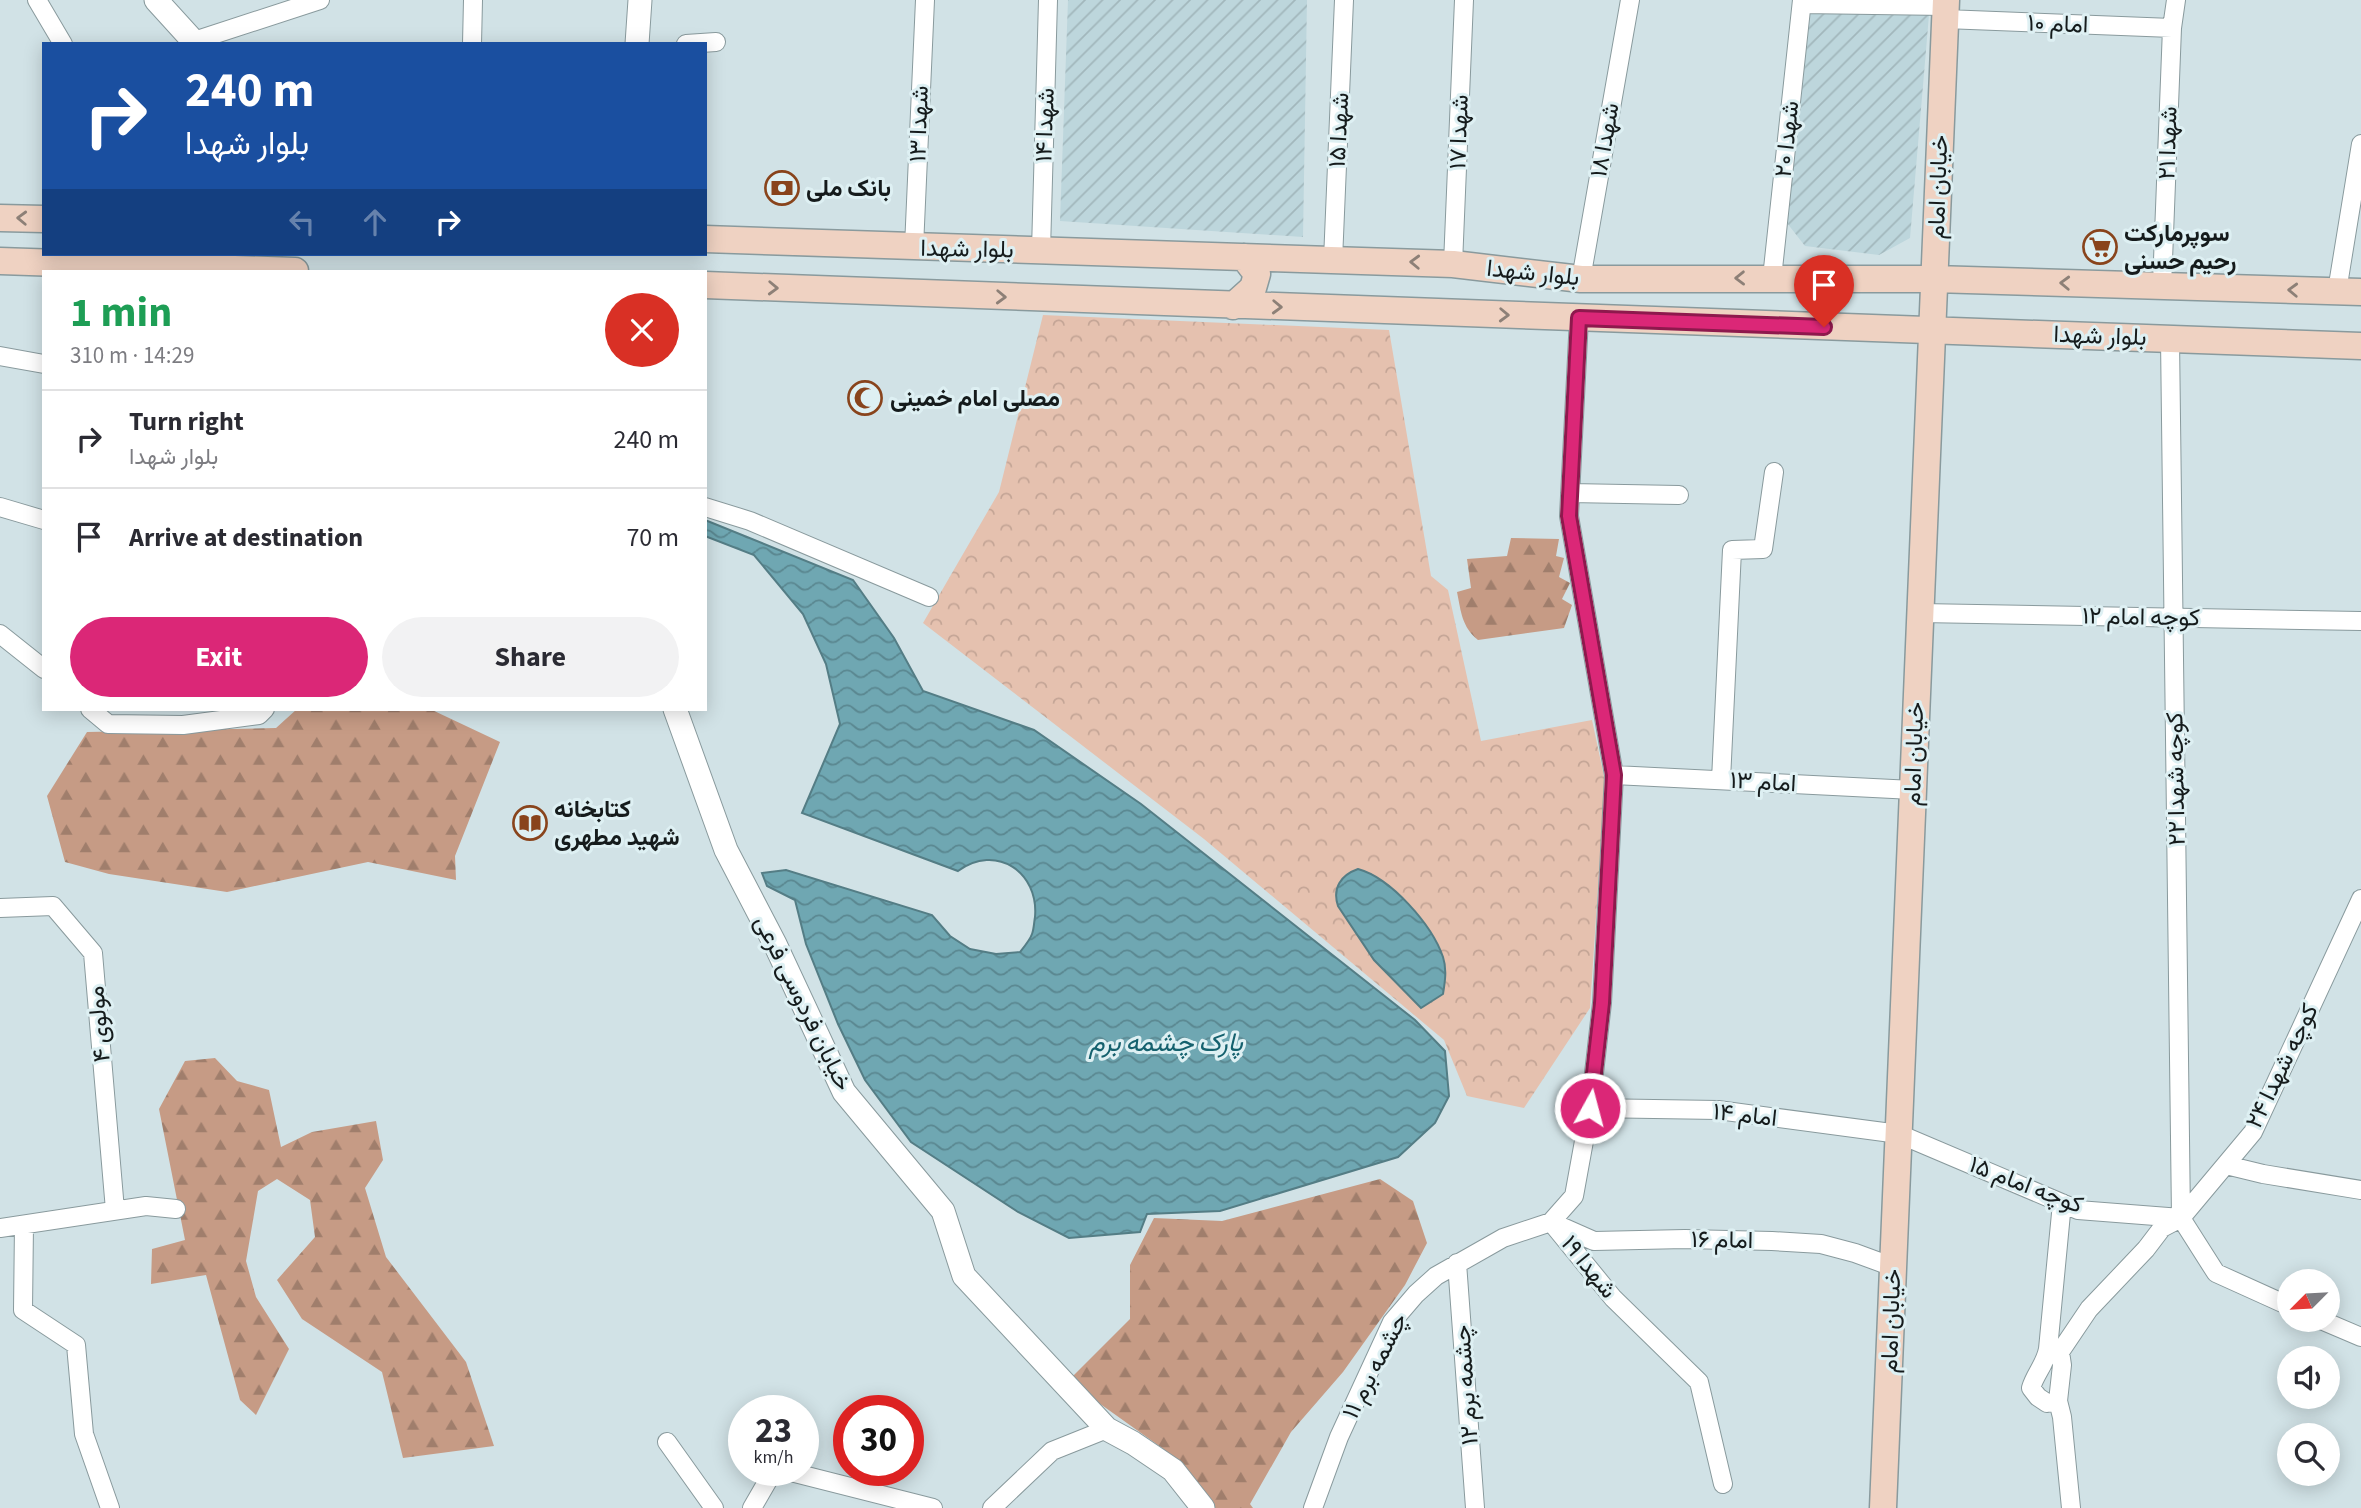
<!DOCTYPE html>
<html lang="en">
<head>
<meta charset="utf-8">
<style>
  body { margin:0; font-family:"Source Sans 3",Vazirmatn,sans-serif; background:#f2f2f3; color:#2b2b33; height:100vh; display:flex; flex-direction:column; font-size:26px; white-space:nowrap }
  * { box-sizing:border-box; margin:0 }
  p { font-size:23px; color:#7c7c81 }
  .icon { flex:none; width:38px; height:38px; fill:none; stroke:currentColor; stroke-width:2; stroke-linecap:round; stroke-linejoin:round }
  .map { position:relative; flex:1; overflow:hidden }
  .sheet { position:absolute; left:42px; top:270px; width:665px; height:441px; display:flex; flex-direction:column; background:#fff; border-radius:0px; box-shadow:0 4px 18px #0003 }
  .sheet>* { flex:none }
  .banner { position:absolute; left:42px; top:42px; width:665px; height:214px; border-radius:0px; box-shadow:0 4px 18px #0003; background:#1a4fa0; color:#fff; overflow:hidden }
  .needle { width:46px; rotate:246deg }
  .controls { position:absolute; left:2277px; top:1269px; display:grid; gap:14px }
  .controls a { display:grid; place-items:center; width:63px; height:63px; border-radius:50%; background:#fff; box-shadow:0 4px 18px #0003; font-size:35px }
  .speed { position:absolute; left:728px; top:1395px; display:flex; gap:14px; font-size:35px; font-weight:700; text-align:center }
  .speed>* { display:grid; place-content:center; width:91px; height:91px; border-radius:50%; background:#fff; box-shadow:0 4px 18px #0003; line-height:1 }
  .speed small { font-size:18px; font-weight:400 }
  .speed .limit { border:10px solid #d22; background:#fff; color:#111 }
  .pin { position:absolute; display:grid; place-items:center; width:60px; height:60px; color:#fff; margin:-72px -30px; border-radius:50% 50% 50% 0; rotate:-45deg; box-shadow:0 0 7px #0007 }
  .pin .icon { rotate:45deg }
  .me { position:absolute; width:77px; margin:-38px; rotate:7deg; stroke-linejoin:round; filter:drop-shadow(0 0 5px #0008) }
  .turn { display:flex; align-items:center; gap:24px; height:147px; padding:0 28px; font-size:32px }
  .turn .icon { width:91px; height:91px; stroke-width:2.5 }
  .turn b { display:block; font-size:49px; line-height:60px }
  .lanes { display:flex; align-items:center; height:66px; padding:0 28px; background:#0003; justify-content:center; gap:35px; direction:ltr }
  .lanes .off { opacity:.35 }
  .round { display:grid; place-items:center; flex:none; width:74px; height:74px; border-radius:37px; background:#f2f2f3 }
  .overview { display:flex; align-items:center; justify-content:space-between; height:119px; padding:0 28px }
  h1 { font-size:42px; font-weight:700; line-height:52px; color:#1e9e55 }
  .cta { display:flex; gap:14px; margin-top:auto; padding:14px 28px }
  .cta a { flex:1; height:80px; border-radius:42px; background:#db2777; color:#fff; font-size:28px; font-weight:700; line-height:80px; text-align:center }
  .cta a+a { background:#f2f2f3; color:#2b2b33 }
  ul { padding:0; list-style:none }
  li { display:flex; align-items:center; gap:21px; height:98px; padding:0 28px; border-top:2px solid #e1e1e2 }
  li div { flex:1 }
  li b { display:block; font-size:26px }
  li em { font-style:normal }
  .map>svg:first-child { display:block }
  .industrial { fill:url(#industrial-furrows) }
  .forest { fill:url(#forest-firs) }
  .park { fill:url(#park-crowns) }
  .water { fill:url(#water-waves); stroke:#547d85; stroke-width:2 }
  .lines { fill:none; stroke-linecap:round; stroke-linejoin:round }
  .minor-casing { stroke:#899a9d; stroke-width:20 }
  .tertiary-casing { stroke:#899a9d; stroke-width:25 }
  .secondary-casing { stroke:#899a9d; stroke-width:29 }
  .minor { stroke:#fff; stroke-width:18 }
  .tertiary { stroke:#fff; stroke-width:23 }
  .secondary { stroke:#efd2c2; stroke-width:26 }
  .oneway { stroke:#8d8077 }
  .route-casing { stroke:#8e194d; stroke-width:18 }
  .route { stroke:#db2777; stroke-width:12 }
  .labels { text-anchor:middle; dominant-baseline:central; stroke-width:6; stroke-linejoin:round; paint-order:stroke }
  .street-label { font-size:24px; fill:#151b1c; stroke:#def0f3 }
  .poi-label { font-size:24px; font-weight:bold; fill:#151b1c; stroke:#def0f3; text-anchor:start }
  .water-label { font-size:26px; font-style:italic; fill:#15616e; stroke:#def0f3 }
</style>
</head>
<body>
<div class="map">
<svg width="2361" height="1508" viewBox="0 0 2361 1508">
  <defs>
    <pattern id="industrial-furrows" width="10" height="10" patternUnits="userSpaceOnUse" patternTransform="scale(1.75)"><rect width="10" height="10" fill="#bdd6dc"/><path d="M-1 1l2-2M0 10L10 0M9 11l2-2" fill="none" stroke="#a2b7bc"/></pattern>
    <pattern id="forest-firs" width="22" height="20" patternUnits="userSpaceOnUse" patternTransform="scale(1.75)"><rect width="22" height="20" fill="#c69b85"/><path d="M5 1l3.5 6h-7zM16 11l3.5 6h-7z" fill="#a07e6c"/></pattern>
    <pattern id="park-crowns" width="20" height="18" patternUnits="userSpaceOnUse" patternTransform="scale(1.75)"><rect width="20" height="18" fill="#e5c1af"/><path d="M2 6a3 3 0 1 1 6 0M12 15a3 3 0 1 1 6 0" fill="none" stroke="#c4a596"/></pattern>
    <pattern id="water-waves" width="16" height="10" patternUnits="userSpaceOnUse" patternTransform="scale(1.75)"><rect width="16" height="10" fill="#6fa7b2"/><path d="M0 5q4-4 8 0t8 0" fill="none" stroke="#5a8790"/></pattern>
  </defs>
  <rect width="100%" height="100%" fill="#d1e2e6"/>
  <path class="industrial" d="M1068 0H1307L1303 237 1060 221Z
    M1811 8 1929 15 1910 238 1879 255 1805 246 1787 223Z"/>
  <path class="forest" d="M1511 538 1559 539 1556 556 1564 558 1559 577 1570 583 1562 599 1572 605 1564 628 1478 640C1462 627 1461 612 1457 592L1471 588 1467 559 1507 556Z
    M297 709H430L500 742 455 856 456 880 368 862 227 892 109 874 65 862 47 796 87 732 276 728Z
    M215 1058 237 1081 269 1090 281 1147 312 1132 376 1121 383 1160 365 1188 386 1257 466 1362 494 1446 403 1458 382 1372 302 1319 277 1280 315 1237 310 1200 277 1179 258 1191 246 1261 256 1297 289 1349 256 1415 240 1400 206 1275 151 1284 152 1249 185 1240 159 1109 185 1061Z
    M1380 1179 1413 1201 1427 1243 1405 1285 1343 1372 1291 1432 1250 1504 1253 1508H1213L1162 1448 1068 1381 1130 1319V1265L1154 1218 1222 1221Z"/>
  <path class="park" d="M1043 315 1389 330 1431 576 1448 590 1481 741 1592 720 1605 781 1590 1008 1524 1108 1467 1096 1444 1040 1204 839 923 623 999 492Z"/>
  <path class="water" d="M705 520 853 580 894 638 923 691 1034 730 1141 804 1415 1020 1445 1051 1449 1096 1435 1123 1398 1157 1220 1211 1147 1214 1140 1232 1069 1238 1018 1212 911 1142 865 1080 838 1024 806 944 795 900 767 886 762 873 786 870 932 915 950 936 970 949 996 954 1020 952C1024 947 1030 940 1032 934 1034 929 1034 922 1035 917 1039 872 996 843 958 871L802 813 840 724 826 664 803 614 754 555 705 536Z
    M1358 869C1391 878 1432 925 1443 957 1447 969 1445 982 1443 994L1421 1008 1374 960 1338 906C1332 888 1341 875 1358 869Z"/>
  <g class="lines">
    <g class="minor-casing">
      <path id="minor" d="M37 0 63 44
        M1802 4 1946 6
        M1945 19 2172 28
        M194 41 320 0
        M472 44 473 0
        M686 44 716 42
        M914 247 925 0
        M1041 250 1048 0
        M1333 260 1344 0
        M1453 264 1464 0
        M1772 278 1802 0
        M1581 279 1630 0
        M2162 286 2172 28 2176 0
        M2337 291 2361 144
        M1579 318 1569 516 1614 775 1602 1003 1590 1108 1574 1196 1551 1222 1613 1298 1699 1382 1723 1484
        M2170 339 2181 1218
        M0 356 44 364
        M1570 493 1679 495
        M0 507 44 520
        M705 507 750 521 929 597
        M1920 613 2361 621
        M0 634 44 669
        M90 709 108 724 183 725 259 715 265 709
        M1614 775 1913 790
        M1721 780 1732 550 1763 549 1774 472
        M0 908 53 906 93 953 115 1210
        M1590 1108 1718 1110 1899 1134 2078 1210 2181 1218 2216 1273 2289 1306
        M2226 1165 2263 1174 2361 1190
        M2062 1203 2048 1349C2045 1365 2035 1374 2031 1388L2038 1397 2047 1403 2058 1401 2062 1365 2060 1352 2089 1309 2146 1249 2162 1228 2181 1218 2253 1132 2361 899
        M24 1225 23 1310 76 1345 84 1434 110 1508
        M0 1228 146 1206 176 1209
        M1457 1263 1475 1508
        M2321 1320 2361 1337
        M2058 1401 2062 1417 2071 1508
        M667 1442 714 1508
        M783 1470 933 1508
        M752 1508 774 1470
        M992 1508 1052 1451 1107 1429
        M1313 1508 1339 1437 1392 1322 1416 1294 1436 1276 1503 1238 1551 1222 1594 1241 1685 1239 1772 1241 1821 1244 1855 1253 1893 1267"/>
    </g>
    <g class="tertiary-casing">
      <path id="tertiary" d="M156 0 196 44
        M637 44 640 0
        M675 709 726 850 775 944 844 1092 943 1211 964 1276 1107 1429 1133 1443 1173 1470 1203 1508"/>
    </g>
    <g class="secondary-casing">
      <path id="secondary" d="M0 218 44 219
        M705 239 1453 264 1581 279H1934L2361 292
        M0 261 295 271
        M705 285 2361 346
        M1233 306 1253 288 1257 274 1244 257
        M1883 1508 1946 0"/>
    </g>
    <use href="#minor" class="minor"/>
    <use href="#tertiary" class="tertiary"/>
    <use href="#secondary" class="secondary"/>
  </g>
  <defs><path id="oneway-chevron" d="M-2-3.5L2.5 0L-2 3.5" fill="none" stroke-width="1.6" stroke-linecap="round" stroke-linejoin="round" transform="scale(1.75)"/></defs>
  <g class="oneway">
    <use href="#oneway-chevron" transform="translate(22 218) rotate(-178)"/>
    <use href="#oneway-chevron" transform="translate(1415 262) rotate(-178)"/>
    <use href="#oneway-chevron" transform="translate(1740 278) rotate(179)"/>
    <use href="#oneway-chevron" transform="translate(2065 283) rotate(-178)"/>
    <use href="#oneway-chevron" transform="translate(773 288) rotate(2)"/>
    <use href="#oneway-chevron" transform="translate(2293 290) rotate(-178)"/>
    <use href="#oneway-chevron" transform="translate(1001 297) rotate(2)"/>
    <use href="#oneway-chevron" transform="translate(1277 307) rotate(2)"/>
    <use href="#oneway-chevron" transform="translate(1504 315) rotate(2)"/>
  </g>
  <g class="lines">
    <g class="route-casing">
      <path id="route" d="M1590 1108 1602 1003 1614 775 1569 516 1579 318 1824 327"/>
    </g>
    <use href="#route" class="route"/>
  </g>
  <defs>
    <g id="bank-ring" transform="scale(1.75)"><circle r="9.5" fill="#def0f3" stroke="#89441c" stroke-width="1.5"/><path d="M-6-4H6V4H-6ZM0-2.3a2.3 2.3 0 1 0 0 4.6a2.3 2.3 0 1 0 0-4.6Z" fill="#89441c"/></g>
    <g id="supermarket-ring" transform="scale(1.75)"><circle r="9.5" fill="#def0f3" stroke="#89441c" stroke-width="1.5"/><path d="M-6-5.5h2.5l.6 2H6L4.5 2H-2.5L-4.4-4H-6ZM-1.5 3.2a1.3 1.3 0 1 0 .1 0ZM3 3.2a1.3 1.3 0 1 0 .1 0Z" fill="#89441c"/></g>
    <g id="mosque-ring" transform="scale(1.75)"><circle r="9.5" fill="#def0f3" stroke="#89441c" stroke-width="1.5"/><path d="M3.5-4.9A6 6 0 1 0 3.5 4.9A5 5 0 1 1 3.5-4.9Z" fill="#89441c"/></g>
    <g id="library-ring" transform="scale(1.75)"><circle r="9.5" fill="#def0f3" stroke="#89441c" stroke-width="1.5"/><path d="M-6-4Q-3-5.5-.7-3.5V5Q-3 3-6 4ZM6-4Q3-5.5 .7-3.5V5Q3 3 6 4Z" fill="#89441c"/></g>
  </defs>
  <g fill-rule="evenodd">
    <use href="#bank-ring" x="782" y="188"/>
    <use href="#supermarket-ring" x="2100" y="247"/>
    <use href="#mosque-ring" x="865" y="398"/>
    <use href="#library-ring" x="530" y="823"/>
  </g>
  <g class="labels">
    <g class="street-label">
      <text transform="translate(2058 24) rotate(2)">امام ۱۰</text>
      <text transform="translate(919 124) rotate(-88)">شهدا ۱۳</text>
      <text transform="translate(1045 125) rotate(-88)">شهدا ۱۴</text>
      <text transform="translate(1339 130) rotate(-87)">شهدا ۱۵</text>
      <text transform="translate(1459 132) rotate(-88)">شهدا ۱۷</text>
      <text transform="translate(1787 139) rotate(-84)">شهدا ۲۰</text>
      <text transform="translate(1605 140) rotate(-80)">شهدا ۱۸</text>
      <text transform="translate(2168 143) rotate(-88)">شهدا ۲۱</text>
      <text transform="translate(1938 187) rotate(-88)">خیابان امام</text>
      <text transform="translate(967 249) rotate(1)">بلوار شهدا</text>
      <text transform="translate(1533 273) rotate(6)">بلوار شهدا</text>
      <text transform="translate(2100 336) rotate(2)">بلوار شهدا</text>
      <text transform="translate(2141 617) rotate(1)">کوچه امام ۱۲</text>
      <text transform="translate(1914 754) rotate(-88)">خیابان امام</text>
      <text transform="translate(2176 779) rotate(-91)">کوچه شهدا ۲۲</text>
      <text transform="translate(1763 782) rotate(3)">امام ۱۳</text>
      <text transform="translate(803 1003) rotate(64)">خیابان فردوسی فرعی</text>
      <text transform="translate(99 1024) rotate(-95)">مولوی ۴</text>
      <text transform="translate(2282 1066) rotate(-64)">کوچه شهدا ۲۴</text>
      <text transform="translate(1745 1115) rotate(6)">امام ۱۴</text>
      <text transform="translate(2026 1185) rotate(21)">کوچه امام ۱۵</text>
      <text transform="translate(1722 1240) rotate(1)">امام ۱۶</text>
      <text transform="translate(1589 1267) rotate(51)">شهدا ۱۹</text>
      <text transform="translate(1891 1321) rotate(-88)">خیابان امام</text>
      <text transform="translate(1375 1366) rotate(-63)">چشمه برم ۱۱</text>
      <text transform="translate(1466 1385) rotate(-94)">چشمه برم ۱۲</text>
    </g>
    <g class="poi-label">
      <text x="806" y="188">بانک ملی</text>
      <text x="2124" y="233">سوپرمارکت<tspan x="2124" dy="28">رحیم حسنی</tspan></text>
      <text x="890" y="398">مصلی امام خمینی</text>
      <text x="554" y="809">کتابخانه<tspan x="554" dy="28">شهید مطهری</tspan></text>
    </g>
    <g class="water-label">
      <text x="1166" y="1042">پارک چشمه برم</text>
    </g>
  </g>
</svg>
<div class="controls">
<a><svg class="needle" viewBox="-14 -14 28 28"><path d="M0-13l5 13h-10z" fill="#e53935"/><path d="M0 13l5-13h-10z" fill="#7c7c81"/></svg></a>
<a><svg class="icon" aria-label="sound" viewBox="0 0 24 24"><path d="M4 9h4l5-4v14l-5-4H4zM17 9q2 3 0 6"/></svg></a>
<a><svg class="icon" aria-label="search" viewBox="0 0 24 24"><circle cx="10" cy="10" r="6"/><path d="M15 15l6 6"/></svg></a>
</div>
<div class="speed"><div>23<small>km/h</small></div><div class="limit">30</div></div>
<div class="pin" style="left:1824px;top:327px;background:#d93025"><svg class="icon" aria-label="arrive" viewBox="0 0 24 24"><path d="M6 21V4h12l-3 4 3 4H6"/></svg></div>
<svg class="me" style="left:1590px;top:1108px" viewBox="-20 -20 40 40"><circle r="17" fill="#db2777" stroke="#fff" stroke-width="3"/><path d="M0-11L8 9 0 5-8 9z" fill="#fff"/></svg>
<div class="banner">
<div class="turn"><svg class="icon" aria-label="right" viewBox="0 0 24 24"><path d="M7 20v-9h11M14 6l5 5-5 5"/></svg><div><b>240 m</b>بلوار شهدا</div></div>
<div class="lanes"><svg class="icon off" aria-label="left" viewBox="0 0 24 24"><path d="M17 20v-9H6M10 6l-5 5 5 5"/></svg><svg class="icon off" aria-label="ahead" viewBox="0 0 24 24"><path d="M12 20V5M6 11l6-6 6 6"/></svg><svg class="icon" aria-label="right" viewBox="0 0 24 24"><path d="M7 20v-9h11M14 6l5 5-5 5"/></svg></div>
</div>
<section class="sheet">
<div class="overview"><div><h1>1 min</h1><p>310 m · 14:29</p></div><a class="round" style="background:#d93025;color:#fff"><svg class="icon" aria-label="close" viewBox="0 0 24 24"><path d="M6 6l12 12M18 6L6 18"/></svg></a></div>
<ul>
<li><svg class="icon" aria-label="right" viewBox="0 0 24 24"><path d="M7 20v-9h11M14 6l5 5-5 5"/></svg><div><b>Turn right</b><p>بلوار شهدا</p></div><em>240 m</em></li>
<li><svg class="icon" aria-label="arrive" viewBox="0 0 24 24"><path d="M6 21V4h12l-3 4 3 4H6"/></svg><div><b>Arrive at destination</b></div><em>70 m</em></li>
</ul>
<div class="cta"><a>Exit</a><a>Share</a></div>
</section>
</div>
</body>
</html>
